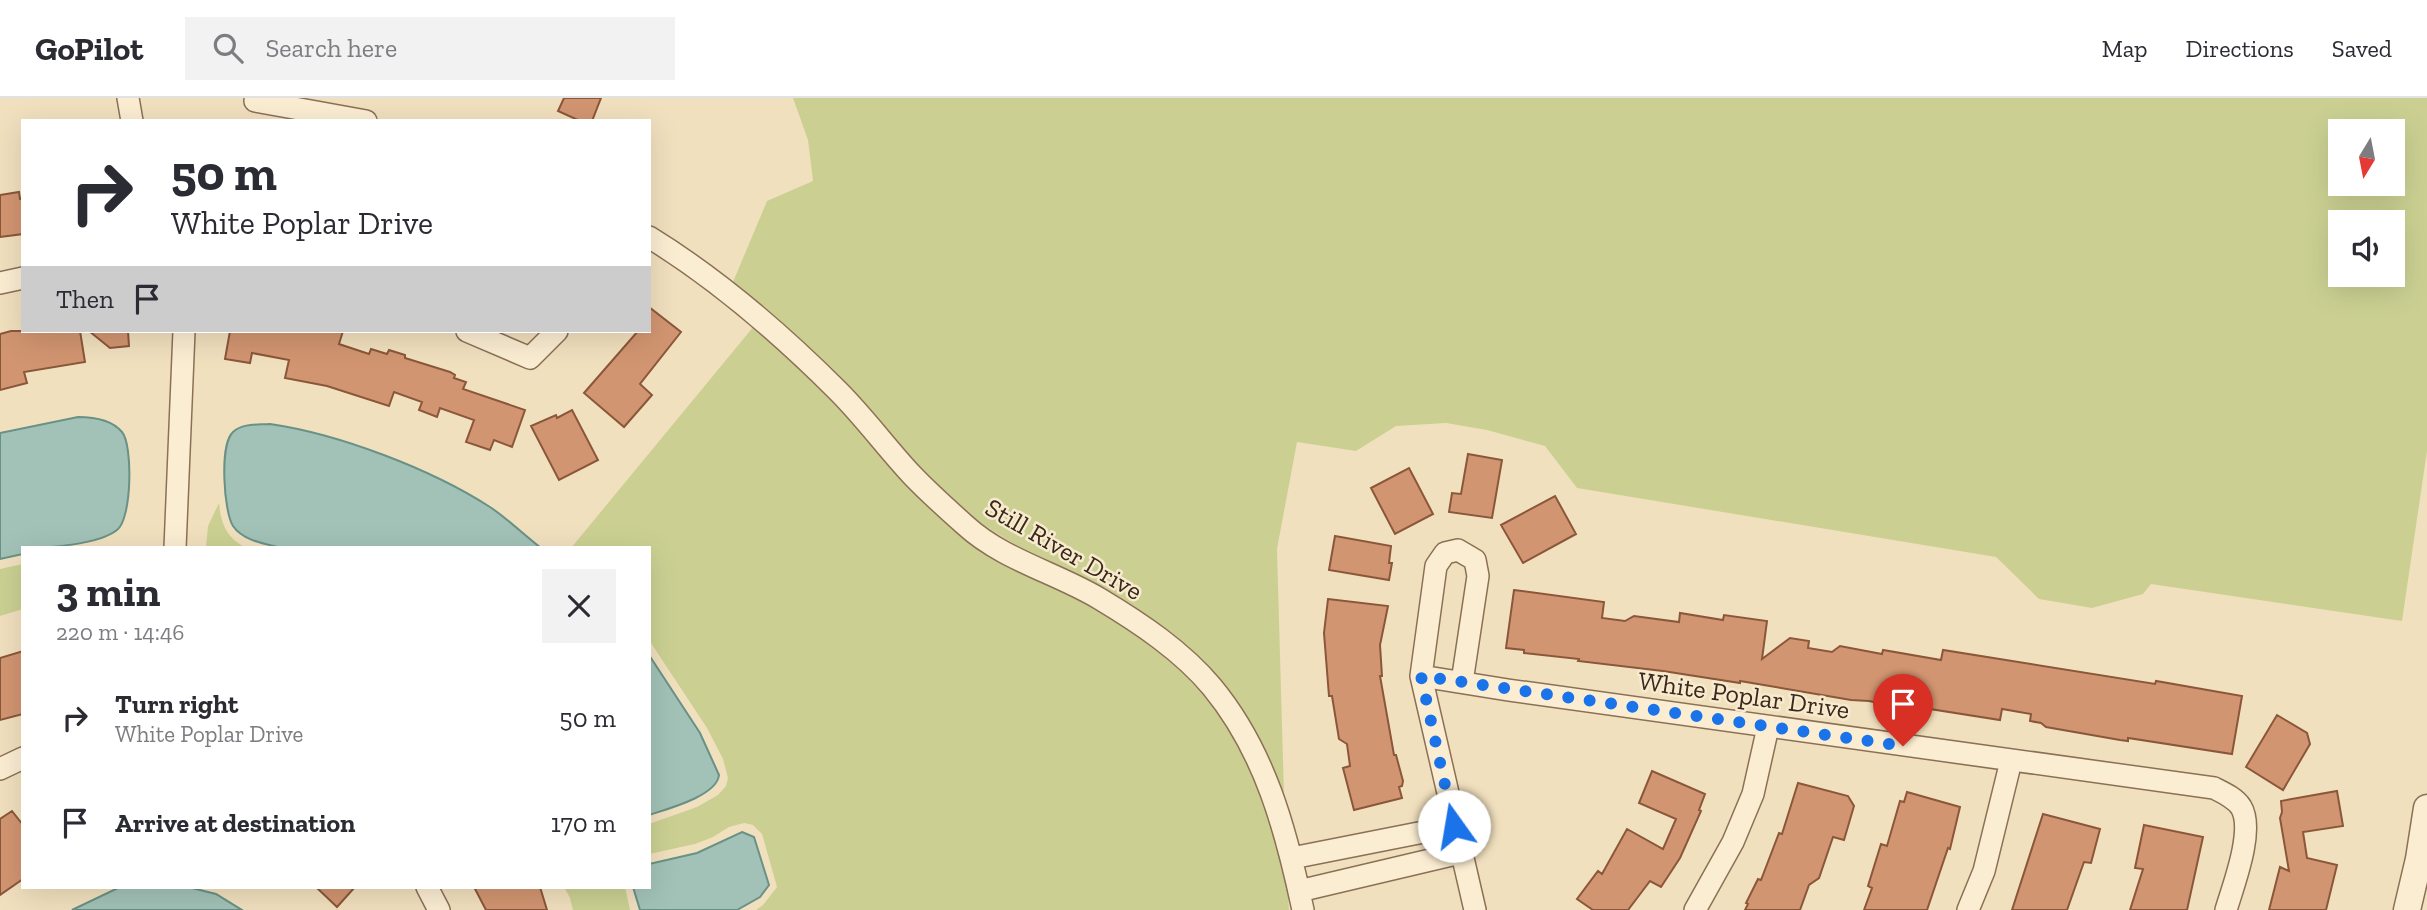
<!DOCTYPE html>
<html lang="en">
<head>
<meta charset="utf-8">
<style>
  body { margin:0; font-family:"Zilla Slab",serif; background:#f2f2f3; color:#2b2b33; height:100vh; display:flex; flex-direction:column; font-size:26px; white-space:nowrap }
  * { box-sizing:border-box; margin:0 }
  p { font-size:23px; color:#7c7c81 }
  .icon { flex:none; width:38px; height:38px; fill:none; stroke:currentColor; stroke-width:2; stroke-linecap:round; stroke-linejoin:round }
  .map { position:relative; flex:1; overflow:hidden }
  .details { position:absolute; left:21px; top:448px; width:630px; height:343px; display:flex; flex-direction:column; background:#fff; border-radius:0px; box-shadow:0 7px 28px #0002 }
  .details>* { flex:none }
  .hud { position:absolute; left:21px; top:21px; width:630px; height:214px; border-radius:0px; box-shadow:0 7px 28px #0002; background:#fff; color:#2b2b33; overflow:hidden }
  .needle { width:46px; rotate:190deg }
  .controls { position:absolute; left:2328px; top:21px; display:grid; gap:14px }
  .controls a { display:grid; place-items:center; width:77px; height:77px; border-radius:0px; background:#fff; box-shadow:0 7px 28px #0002; font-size:35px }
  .pin { position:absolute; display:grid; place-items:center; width:60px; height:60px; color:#fff; margin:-72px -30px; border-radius:50% 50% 50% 0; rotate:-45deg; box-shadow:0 0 7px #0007 }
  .pin .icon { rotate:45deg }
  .me { position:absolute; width:77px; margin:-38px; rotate:347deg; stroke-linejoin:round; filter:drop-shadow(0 0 5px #0008) }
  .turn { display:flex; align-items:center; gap:24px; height:147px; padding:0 35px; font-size:32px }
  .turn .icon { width:91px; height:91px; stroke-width:2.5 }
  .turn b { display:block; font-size:49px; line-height:60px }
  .then { display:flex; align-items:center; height:66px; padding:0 35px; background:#0003; gap:14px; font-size:26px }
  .round { display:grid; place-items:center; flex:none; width:74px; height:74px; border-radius:0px; background:#f2f2f3 }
  .overview { display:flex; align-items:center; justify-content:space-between; height:119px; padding:0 35px }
  h1 { font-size:42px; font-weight:700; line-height:52px }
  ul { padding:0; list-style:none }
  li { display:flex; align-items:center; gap:21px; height:105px; padding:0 35px }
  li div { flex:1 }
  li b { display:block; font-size:26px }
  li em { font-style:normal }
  header { display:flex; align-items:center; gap:42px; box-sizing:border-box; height:98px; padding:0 35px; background:#fff; border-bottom:2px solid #e1e1e2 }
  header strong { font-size:33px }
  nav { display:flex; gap:38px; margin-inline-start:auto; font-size:24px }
  .search { width:490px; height:63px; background:#f2f2f3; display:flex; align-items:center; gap:18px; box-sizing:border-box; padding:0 24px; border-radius:0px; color:#7c7c81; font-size:26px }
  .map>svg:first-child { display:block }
  .green { fill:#cbd092; fill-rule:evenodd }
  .water { fill:#a2c2b7; stroke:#699185; stroke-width:2 }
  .building { fill:#d29571; stroke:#8b573a; stroke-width:2 }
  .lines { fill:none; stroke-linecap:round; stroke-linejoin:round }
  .minor-casing { stroke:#8b7056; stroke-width:24 }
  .tertiary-casing { stroke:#8b7056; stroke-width:29 }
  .minor { stroke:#fbedd2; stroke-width:21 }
  .tertiary { stroke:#fbedd2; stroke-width:26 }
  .route { stroke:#1a73e8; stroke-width:12; stroke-dasharray:0 21.6 }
  .labels { text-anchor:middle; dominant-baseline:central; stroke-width:5; stroke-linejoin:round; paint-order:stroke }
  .street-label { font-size:26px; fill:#39281b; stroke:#f8eace }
</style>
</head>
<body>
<header>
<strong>GoPilot</strong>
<div class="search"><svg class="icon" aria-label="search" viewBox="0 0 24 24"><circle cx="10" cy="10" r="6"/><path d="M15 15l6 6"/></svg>Search here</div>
<nav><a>Map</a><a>Directions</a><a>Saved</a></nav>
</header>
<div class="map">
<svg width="2427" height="812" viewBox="0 0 2427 812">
  <rect width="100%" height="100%" fill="#f1e0be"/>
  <path class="green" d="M793 0H2427V353L2402 523 2151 486 2143 496 2092 510 2039 501 1996 459 1577 390 1545 348 1487 332 1446 325 1396 328 1356 353 1297 344 1277 451 1284 698 1251 626 1218 579 1173 536 1103 490 1019 449 974 421 919 369 846 286 782 224 733 184 767 103 813 83 808 42ZM2340 33H2392V86H2340ZM2340 124H2392V177H2340Z
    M754 228C782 251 810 278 835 305 868 341 899 379 936 414 944 422 953 432 963 439 1003 469 1050 485 1093 509 1185 561 1243 628 1272 729 1281 757 1288 783 1289 812H756L763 807 777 789 762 736 753 727 744 725 729 729 713 739 695 746 649 756V726L697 709 718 697 726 688 728 680 723 661 707 630 649 542V450H571Z
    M219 405C221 426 227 441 247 450H206L208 428Z
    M23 466V511L0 518V471Z
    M564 789H625L630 812H573L570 800Z"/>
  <path class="water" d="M78 319C93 319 111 321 122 334 133 347 132 421 117 432 98 447 47 450 23 450V456L0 461V335Z
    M270 326C339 336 431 371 490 409 508 421 524 437 541 450H282C266 446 243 443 233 428 224 414 219 347 233 334 243 325 257 327 270 326Z
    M649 557 700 635 719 677C717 698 667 711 649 717Z
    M742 734 754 739 769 787 760 799 737 812H640L633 789H649V766L697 755Z
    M120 789H188L216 796 242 812H72Z"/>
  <path class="building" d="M564 0H601L592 23H580L558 13Z
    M19 94 20 101 23 100V136L0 139V97Z
    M649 209 681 234 640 286 652 297 624 329 584 295 638 233H649Z
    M11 233H80L85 264 24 274 27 285 0 292V236Z
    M89 233H128L129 248 110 250Z
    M230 233H343L339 246 369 256 371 251 387 256 389 252 405 257V260L450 274 455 277 454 280 466 284 463 291 525 312 512 349 494 342 490 352 466 344 474 322 440 310 437 319 419 312 422 304 394 294 389 308 327 288 285 280 289 262 252 255 250 265 225 261Z
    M572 312 598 362 559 382 531 328 556 317 557 320Z
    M1468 356 1502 362 1492 420 1449 414 1452 395 1461 396Z
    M1409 370 1433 416 1395 436 1371 390Z
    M1555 398 1576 436 1523 465 1501 427Z
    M1335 438 1391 448 1389 465H1392L1389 482 1329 472Z
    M1514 492 1604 504 1602 520 1625 523 1634 518 1679 524 1680 515 1723 522 1724 517 1767 523 1762 561 1790 540 1809 543 1808 550 1832 554 1840 548 1882 556 1883 552 1941 562 1943 552 2155 586 2156 583 2242 598 2232 656 2128 640V643L2120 642 2046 629 2041 625 2030 623 2031 616 2002 611 2000 622 1917 609 1916 613 1869 603 1851 602 1740 583V585L1663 573 1578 563 1579 561 1524 555V552L1506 550Z
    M1328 501 1388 508 1380 547 1382 578H1380L1394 657H1396L1403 683 1402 688 1399 689 1402 700 1354 712 1343 670 1350 668 1347 646 1339 641 1332 598H1329L1324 535Z
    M23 553V616L0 622V560Z
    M2277 617 2307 635 2310 646 2283 692 2246 669Z
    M1652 673 1705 696 1699 712 1701 713 1680 760 1661 789 1650 783 1628 812H1593L1577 801 1598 773 1602 776 1627 731 1663 751 1676 721 1639 705Z
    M1798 685 1848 698 1854 708 1844 742 1833 739 1819 780 1809 787 1800 812H1745L1748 806 1746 805 1758 781 1761 782 1779 735 1782 736Z
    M2337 693 2343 728 2303 734 2307 760 2337 767 2326 812H2269L2280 769 2289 773 2280 720 2282 714 2281 703Z
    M1907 694 1960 709 1950 751 1948 750 1927 812H1864L1872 790 1868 788 1881 746 1887 748 1900 703 1904 704Z
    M12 713 23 727V781L0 797V721Z
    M2043 716 2100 731 2091 765 2084 764 2067 812H2012Z
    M2144 727 2203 739 2187 812H2130L2143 771 2135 770Z
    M316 789H355L337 809Z
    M474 789H540L547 812H486Z"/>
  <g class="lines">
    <g class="minor-casing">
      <path id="minor" d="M128 0 132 23
        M255 3 366 23
        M649 139C719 182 780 235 838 293 864 319 886 349 911 376 928 394 947 411 965 427 1003 462 1057 475 1100 501 1140 525 1182 553 1212 589 1265 653 1286 732 1303 812
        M0 185 23 180
        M467 233 530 260 557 233
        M175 450 184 233
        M1421 578 1508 592 2214 690C2224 695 2235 700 2241 709 2255 732 2233 788 2226 812
        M1462 584 1478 478 1475 462 1458 452 1445 455 1436 468 1421 578 1475 812
        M0 671 23 660
        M1292 760 1454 728
        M427 789 439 812
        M1299 793 1460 755
        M1695 812 1733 744 1753 696 1768 629
        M1968 812 1984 773 2011 663"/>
    </g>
    <g class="tertiary-casing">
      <path id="tertiary" d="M2407 812 2419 761 2427 710"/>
    </g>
    <use href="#minor" class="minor"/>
    <use href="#tertiary" class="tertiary"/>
  </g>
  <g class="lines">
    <path class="route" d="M1454 728 1421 578 1903 648"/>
  </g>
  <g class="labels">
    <g class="street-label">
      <text transform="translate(1064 451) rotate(30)">Still River Drive</text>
      <text transform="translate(1744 597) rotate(8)">White Poplar Drive</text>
    </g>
  </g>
</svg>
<div class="controls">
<a><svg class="needle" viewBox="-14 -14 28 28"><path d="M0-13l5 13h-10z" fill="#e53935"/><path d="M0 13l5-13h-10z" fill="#7c7c81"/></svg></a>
<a><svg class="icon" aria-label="sound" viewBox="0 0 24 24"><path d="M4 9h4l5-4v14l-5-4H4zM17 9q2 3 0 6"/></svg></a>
</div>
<div class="pin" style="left:1903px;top:648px;background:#d93025"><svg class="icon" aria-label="arrive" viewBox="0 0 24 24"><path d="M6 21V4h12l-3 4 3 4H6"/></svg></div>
<svg class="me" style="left:1454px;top:728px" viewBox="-20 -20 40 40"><circle r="19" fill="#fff"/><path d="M0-13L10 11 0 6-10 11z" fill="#1a73e8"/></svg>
<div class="hud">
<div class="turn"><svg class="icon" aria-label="right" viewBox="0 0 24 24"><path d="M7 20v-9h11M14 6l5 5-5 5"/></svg><div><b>50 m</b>White Poplar Drive</div></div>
<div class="then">Then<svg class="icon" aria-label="arrive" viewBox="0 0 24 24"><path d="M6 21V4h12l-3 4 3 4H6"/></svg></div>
</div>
<section class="details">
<div class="overview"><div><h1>3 min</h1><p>220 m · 14:46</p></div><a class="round"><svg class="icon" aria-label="close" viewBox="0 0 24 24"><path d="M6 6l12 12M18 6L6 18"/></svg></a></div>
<ul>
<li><svg class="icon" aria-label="right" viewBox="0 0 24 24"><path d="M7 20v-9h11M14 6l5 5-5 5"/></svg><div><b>Turn right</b><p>White Poplar Drive</p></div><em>50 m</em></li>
<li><svg class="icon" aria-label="arrive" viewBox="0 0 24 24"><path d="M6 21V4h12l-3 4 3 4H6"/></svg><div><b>Arrive at destination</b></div><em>170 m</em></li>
</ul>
</section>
</div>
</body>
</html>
